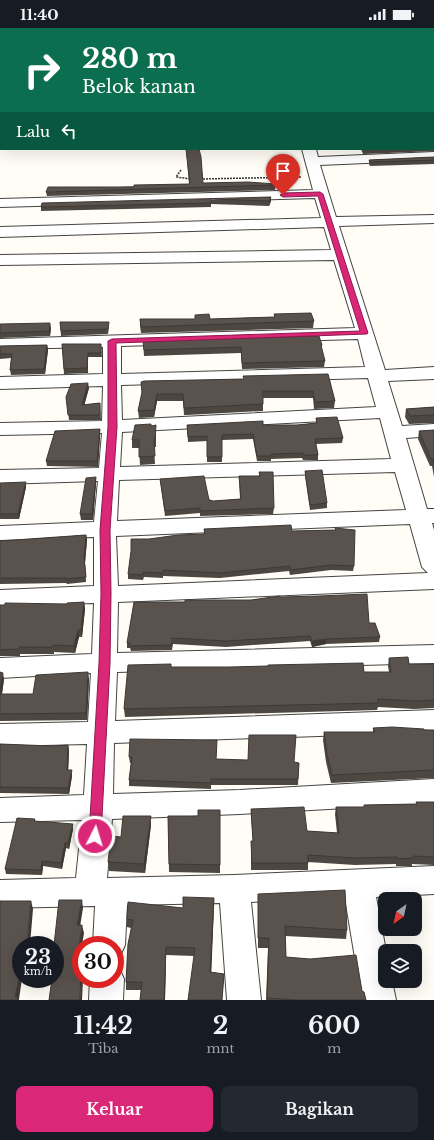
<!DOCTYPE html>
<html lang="id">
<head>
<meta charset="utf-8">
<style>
  body { margin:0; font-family:"Libre Baskerville",serif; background:#242831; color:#f1f3f6; height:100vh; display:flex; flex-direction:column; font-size:15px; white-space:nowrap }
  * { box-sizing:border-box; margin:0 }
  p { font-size:13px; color:#9ea1a6 }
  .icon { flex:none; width:22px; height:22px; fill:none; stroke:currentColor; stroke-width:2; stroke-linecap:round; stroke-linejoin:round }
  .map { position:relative; height:972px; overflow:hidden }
  .panel { display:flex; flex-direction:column; background:#171b24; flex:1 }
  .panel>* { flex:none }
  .banner { position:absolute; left:0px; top:0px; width:434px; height:122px; box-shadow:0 4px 16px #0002; background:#0b6e4f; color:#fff; overflow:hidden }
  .needle { width:26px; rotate:213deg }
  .controls { position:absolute; left:378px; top:864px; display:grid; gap:8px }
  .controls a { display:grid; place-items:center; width:44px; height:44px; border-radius:8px; background:#171b24; box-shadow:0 4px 16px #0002; font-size:20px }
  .speed { position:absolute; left:12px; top:908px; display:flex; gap:8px; font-size:20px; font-weight:700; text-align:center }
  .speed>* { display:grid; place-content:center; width:52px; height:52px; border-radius:50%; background:#171b24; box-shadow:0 4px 16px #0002; line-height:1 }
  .speed small { font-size:10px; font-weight:400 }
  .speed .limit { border:6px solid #d22; background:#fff; color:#111 }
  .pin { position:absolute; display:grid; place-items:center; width:34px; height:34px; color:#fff; margin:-41px -17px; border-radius:50% 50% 50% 0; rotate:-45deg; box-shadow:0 0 4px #0007 }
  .pin .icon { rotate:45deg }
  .me { position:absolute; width:44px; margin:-22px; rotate:5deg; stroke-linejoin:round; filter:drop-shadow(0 0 3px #0008) }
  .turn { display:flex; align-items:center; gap:14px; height:84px; padding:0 16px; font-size:18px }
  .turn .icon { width:52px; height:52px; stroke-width:2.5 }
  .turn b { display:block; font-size:28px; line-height:34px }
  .then { display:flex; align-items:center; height:38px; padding:0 16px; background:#0003; gap:8px; font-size:15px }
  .eta { display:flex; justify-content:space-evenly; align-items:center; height:68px; text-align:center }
  .eta b { font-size:24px; font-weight:700; line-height:28px }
  .action { display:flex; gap:8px; margin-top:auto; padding:8px 16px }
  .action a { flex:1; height:46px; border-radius:8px; background:#db2777; color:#fff; font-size:16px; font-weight:700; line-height:46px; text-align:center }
  .action a+a { background:#242831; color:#f1f3f6 }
  .status { display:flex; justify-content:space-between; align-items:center; height:28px; padding:0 20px; background:#171b24; direction:ltr }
  .status svg { height:11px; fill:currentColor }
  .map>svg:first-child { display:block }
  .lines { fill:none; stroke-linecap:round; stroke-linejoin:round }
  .minor-casing { stroke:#444; stroke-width:2 }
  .path { stroke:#333; stroke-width:1.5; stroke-dasharray:2 1; stroke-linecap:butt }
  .minor { fill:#fff; fill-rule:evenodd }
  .wall { fill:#4d4742 }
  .shaded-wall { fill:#3f3936 }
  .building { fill:#5a524d; stroke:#3f3936 }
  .route { fill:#db2777; stroke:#8e194d }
</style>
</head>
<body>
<div class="status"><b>11:40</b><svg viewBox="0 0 49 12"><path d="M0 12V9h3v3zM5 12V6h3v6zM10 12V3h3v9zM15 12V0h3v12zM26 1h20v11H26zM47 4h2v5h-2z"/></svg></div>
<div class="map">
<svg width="434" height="972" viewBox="0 0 434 972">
  <rect width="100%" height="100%" fill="#fffdf5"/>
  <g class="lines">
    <g class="minor-casing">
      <path id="minor" d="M276 0H286V1H276Z
        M433 5H434V11H433Z
        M0 27H1V33H0Z
        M433 50H434V56H433Z
        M0 55H1V61H0Z
        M433 66H434V74H433Z
        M0 74H1V82H0Z
        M0 96H1V104H0Z
        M433 101H434V109H433Z
        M302 121H316L318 129 434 124V132L320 137 336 189 434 187V195L339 198 385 342 434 339V351L388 353 402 398 434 396V408L406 410 427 481H434V495H432L434 502V561L118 574 117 625 434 617V635L117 644 115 693 434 682V704L114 715 113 766 240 762 434 751V775L240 786 112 791 107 850 234 847 434 838V866L376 869 386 923H385V953H392L396 972H362L345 870 251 874 261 972H227L220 875 127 877 125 917 120 928 115 930V917H93L95 878 0 880V852L76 850 82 792 0 794V770L84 767 87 716 0 718V696L88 694 91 645 0 650V630L92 626 94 575 0 578V562L94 558V509L0 512V498L94 494 98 453 0 456V442L99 440 102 405 0 407V395L102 393 103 358 0 361V349L103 346V319L0 321V311L355 300 334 232 0 237V227L331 222 324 199 0 209V199L321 190 315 170 0 179V171L313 162ZM358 311 365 339 121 346V318ZM368 350 376 379 122 392 121 357ZM380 390 391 431 120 439 122 404ZM395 444 406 482 117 493 119 452ZM410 496 422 539 428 545 118 558 116 508Z
        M115 938 119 940 124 951 123 972H89L90 951H115Z"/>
    </g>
    <path class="path" d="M181 142 176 149 191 151
      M200 151 301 149"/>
    <use href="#minor" class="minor"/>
  </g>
  <path class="wall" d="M433 106H434V123L363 126 361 121H433Z
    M186 121 203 155 276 156 275 162 47 168 46 164 118 159 189 156Z
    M434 129V136L370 138 369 136V132Z
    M271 169V173L269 178 211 176V179L41 183V179Z
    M274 286 314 293 313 300 141 305 140 298V291H195V287L210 291 274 289Z
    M60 294 109 299 108 306 61 308Z
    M0 296 51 300 50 308 0 310Z
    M143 313 322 317V322L325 333 324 339 242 341 241 325 144 328Z
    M62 316H101L102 329H88V345L64 346Z
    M47 317 48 322 45 346 11 347 10 342 11 330 0 331V318Z
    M328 346 335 373 334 380 314 381 313 370H263V383L187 387H184L183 373H157L154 389 139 390 138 383 142 366 141 354 243 351Z
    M89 360 84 377 100 375 101 392H69L66 369Z
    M434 379V395L409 396 405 389 406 381Z
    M316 390 343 410 342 415 316 416 318 427V432H303L302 430 271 431V433H257L253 411 222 412V434H207V413L188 414 187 397H297L316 395Z
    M151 396V397L156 405V419H154L155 436 140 437 139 420H132V412Z
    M100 401V407L98 439 47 438 46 433Z
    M434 402V449L432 438H430L418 411 419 403Z
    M305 443 327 475V480L310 482 305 448Z
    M259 444 274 480 273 486 200 488V485L165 488 160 451 213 473 240 471 239 448H259Z
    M96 449V455L93 492H81L80 486Z
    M0 455 26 459 19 491H0Z
    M335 500 354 538 353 543 331 542 290 547 289 543 220 550 163 548V550L144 549 143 552 128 551V546L149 511 204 506V501L292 503 335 502Z
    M86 507 87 512 85 535 86 554 67 556 66 555 0 556V513Z
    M281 569 369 595 380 609 379 614 326 616 312 619 310 613 226 619 173 616 172 622 131 623 130 620H127V615L185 574 251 572Z
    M84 574 85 581 82 609H79L75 625 54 624V626H20V628H0V577L67 576Z
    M389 630 409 636H434V680L414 681 378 679 377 682 125 689 124 681 172 639 364 644H389L388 638Z
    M0 644 4 651 2 666H33L89 651 87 692 0 693Z
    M373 700 434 702V750L331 755 326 734 323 712 324 704H373Z
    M0 716 52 718 68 717 69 723 68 742 72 748 69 766 0 765Z
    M217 718 216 731 299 735 298 757H211V761L129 758V752L131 735H130L129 729Z
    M416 774H434V837L412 836V838H396V836L355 837 308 834V842H251V813H253L251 788V781L307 803 337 805 335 786 336 779H364V777L416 776Z
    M220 782V845L169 844 168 788H198Z
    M35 791V794L73 801 69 821 66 820 62 841 43 838 42 847 6 846 5 841Z
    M151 797 145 845 109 843 108 834 121 809Z
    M258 866 347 902 346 911 285 908 286 929 362 963 366 972H266L268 920H258Z
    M214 870 211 944 224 946 222 972 194 928 166 927 165 972H140L141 962H126V954L131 900 127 899V891L183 880Z"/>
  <path class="shaded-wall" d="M271 169V173L269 178V173Z
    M50 295 51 300 50 308 49 303Z
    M47 317 48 322 45 346 44 341Z
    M88 325V345L87 340Z
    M88 355 89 360 83 382 82 377Z
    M157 366V373L154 389V382Z
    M100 401V407L98 439 97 433Z
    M96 449V455L93 492 92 486Z
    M26 454V459L19 491 18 486Z
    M86 507 87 512 85 535 86 554 84 530Z
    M84 574 85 581 82 609 81 602Z
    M78 602 79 609 75 625 74 618Z
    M326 611V616L312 619V613Z
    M88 644 89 651 87 692 86 685Z
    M3 645 4 651 1 673 0 662Z
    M68 717 69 723 68 748 67 742Z
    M72 742V748L69 766 68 760Z
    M151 788V797L145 845 144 836Z
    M73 796V801L69 821 68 815Z
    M65 815 66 820 62 841 61 835Z
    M42 833 43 838 42 847 41 842Z
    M214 870V878L211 952 210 944Z
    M82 872 83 880 79 905 77 897Z
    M31 873 33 881 30 917H27Z
    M82 897 84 905 82 917H81V924L78 947 76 940Z
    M166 919V927L165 972H164Z
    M21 941V951H22L19 971V972H16L15 969Z
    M81 951H83L82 972H80Z"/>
  <path class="building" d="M433 21V23H434V45L433 46Z
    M433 53H434V62H433Z
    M0 79H1V92L0 91Z
    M433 106H434V119H433Z
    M186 121H199L201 129 203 155 248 154 276 156 275 157 46 164 48 159H134V157L190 156Z
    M434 129V132L370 134 369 132Z
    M271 169 269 173 211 171V175L41 179 42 175Z
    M311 285 314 293 141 299 140 291H195V287L209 286 210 291 275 289 274 286Z
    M60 294H109L108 301 61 303Z
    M50 295 49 303 0 305V296Z
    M319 308 322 317H321L325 333 242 335 241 319 144 322 143 313Z
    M62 316H101V325H88L87 340 64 341Z
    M47 317 44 341 10 342 12 326H0V318Z
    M328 346 335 373 315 374 313 363H263V376L187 380H184L183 366H157L154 382 138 383 142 364 141 354 144 353 244 351 243 348Z
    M88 355 82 377 100 375V387H68L66 369 71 356Z
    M434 379V387L410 388 406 381Z
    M337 389 343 410 315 411 318 427H303V425L271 426V428H257L253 406 222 407V429H207V408L188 409 187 397 263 393V397H297L317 395 316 390Z
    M151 396V398L156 397 155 411H154L155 428 139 429V412H132L135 397Z
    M100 401 97 433H46L55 403Z
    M434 402V436L433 431H431L419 403Z
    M322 442 327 475 310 477 305 443Z
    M259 444H273L274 480 200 483V480L165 483 160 451 204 448 209 472 213 473 241 471 239 448H260Z
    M96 449 92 486H80L86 450Z
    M26 454 18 486H0V455Z
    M291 497 292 503 336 502 335 500 355 502 354 538 331 537 291 542 290 538 220 545 163 542V545L143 544V547L128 546 131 523V511H149L178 507 205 506 204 501Z
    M86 507 84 530 86 549 66 551V550H0V513Z
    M367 566 369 595H375L380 609 326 611 312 613 310 608 226 613 172 610V617L130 618V615H127L134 574H185V572H251L280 568 281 569 319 568Z
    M84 574 81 602H78L74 618 53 617V619H19V621L0 622V577H5V575L67 576V575Z
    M408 629 409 636H434V672L416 673 378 671V675L124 681 128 637 171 636V639H229L268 638V637L363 635 364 644H391L389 630Z
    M0 644 3 645 0 662Z
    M88 644 86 685 0 686V666H33L36 647Z
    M392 699 424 701V702H434V742L332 747 327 726 324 704H375L373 700Z
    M249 707H296L294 734 299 735 298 751H211V755L129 752 132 729H129L130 711 217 712 216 731 248 732Z
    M0 716 52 718 68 717 67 742H72L68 760 0 759Z
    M416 774H434V829L413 828V830L397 831V829L356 830 308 827V835H252L251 813H253L251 781 304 779 307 803 339 805 336 779H364V777L417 776Z
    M198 782H220V837L169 836 168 788H198Z
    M123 788H151L144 836 108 834 111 808 121 809Z
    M17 790 35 791 34 793 73 796 68 815H65L61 835 42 833 41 842 5 841Z
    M345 862 347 902 285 898 286 929 310 931 356 927 362 963 364 964 366 972H296L267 970 269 910H258V866Z
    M183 869 214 870 210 944 224 946 222 972H188L195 920 166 919 164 972H140L142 954H126L128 916 133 892 127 891 128 874 183 880Z
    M59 872H82L77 897H82L76 940H81L80 972H49L52 951H55V923L56 917H54Z
    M0 873H31L27 917H21V941L15 969H18V972H0Z"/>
  <path class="route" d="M320 164 323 166 368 305 367 306 116 315 117 399 110 502 111 566 110 635 101 808 100 811 95 813 91 811 89 808 99 635 101 566 100 502 108 399V313L112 311 360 303 318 168 283 169 280 167 283 165Z"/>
</svg>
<div class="controls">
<a><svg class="needle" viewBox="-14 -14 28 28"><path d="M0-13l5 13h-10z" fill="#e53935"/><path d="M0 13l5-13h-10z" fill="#9ea1a6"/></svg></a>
<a><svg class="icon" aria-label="layers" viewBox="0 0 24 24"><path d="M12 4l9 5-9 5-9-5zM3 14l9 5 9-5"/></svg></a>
</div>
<div class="speed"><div>23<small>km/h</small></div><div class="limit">30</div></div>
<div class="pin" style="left:283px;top:167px;background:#d93025"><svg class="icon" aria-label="arrive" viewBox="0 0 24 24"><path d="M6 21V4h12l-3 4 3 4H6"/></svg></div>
<svg class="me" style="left:95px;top:808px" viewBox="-20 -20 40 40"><circle r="17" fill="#db2777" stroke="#fff" stroke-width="3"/><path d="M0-11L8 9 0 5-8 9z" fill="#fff"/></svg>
<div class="banner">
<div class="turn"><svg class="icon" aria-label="right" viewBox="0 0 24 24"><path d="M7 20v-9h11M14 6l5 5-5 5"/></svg><div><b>280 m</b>Belok kanan</div></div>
<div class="then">Lalu<svg class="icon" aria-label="left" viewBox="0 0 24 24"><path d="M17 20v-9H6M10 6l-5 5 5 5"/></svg></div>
</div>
</div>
<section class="panel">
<div class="eta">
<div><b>11:42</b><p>Tiba</p></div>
<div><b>2</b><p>mnt</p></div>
<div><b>600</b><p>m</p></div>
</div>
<div class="action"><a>Keluar</a><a>Bagikan</a></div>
</section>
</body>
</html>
